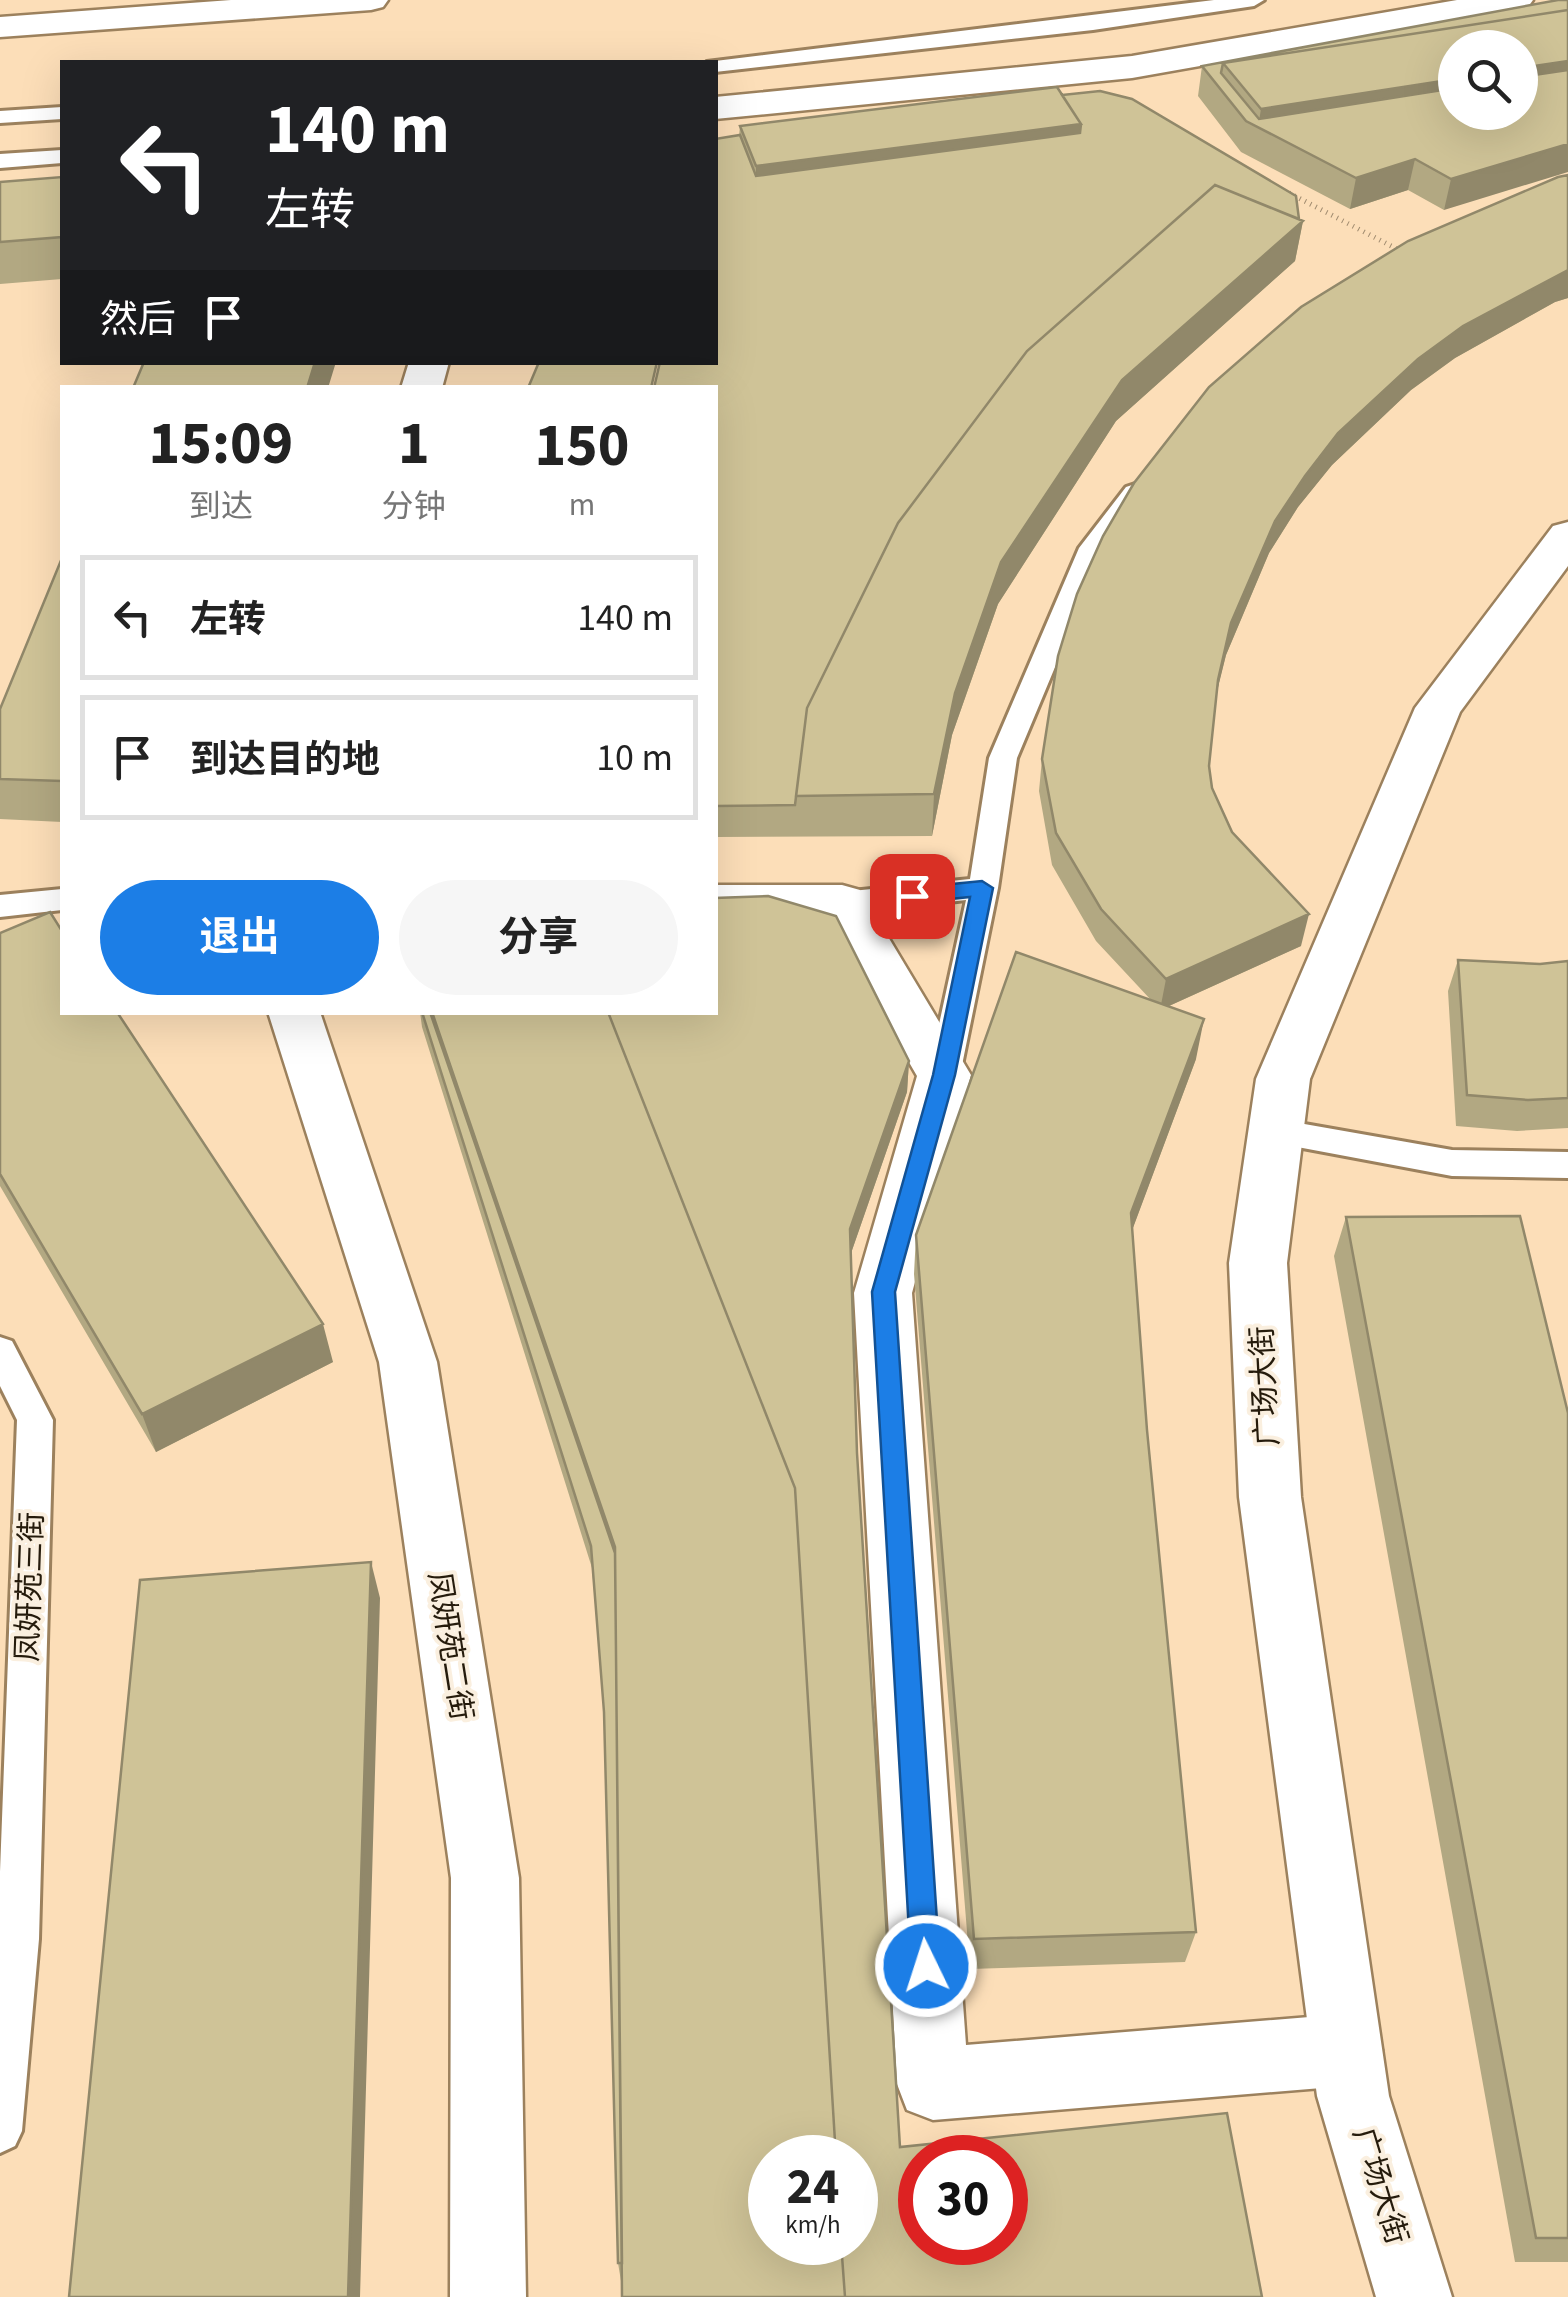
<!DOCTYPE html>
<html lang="zh">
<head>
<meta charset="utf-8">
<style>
  body { margin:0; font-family:"Source Sans 3","Noto Sans SC",sans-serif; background:#f6f6f6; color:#222; height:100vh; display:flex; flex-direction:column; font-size:38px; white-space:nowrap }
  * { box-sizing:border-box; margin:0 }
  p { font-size:32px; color:#767676 }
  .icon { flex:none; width:55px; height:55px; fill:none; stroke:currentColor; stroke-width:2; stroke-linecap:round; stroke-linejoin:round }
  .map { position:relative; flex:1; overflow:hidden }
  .drawer { position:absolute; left:60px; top:385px; width:658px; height:630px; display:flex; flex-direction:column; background:#fff; border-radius:0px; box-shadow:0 10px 40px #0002 }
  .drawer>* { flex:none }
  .top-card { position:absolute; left:60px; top:60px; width:658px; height:305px; border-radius:0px; box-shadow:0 10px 40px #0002; background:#202124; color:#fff; overflow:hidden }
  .buttons { position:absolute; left:1438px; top:30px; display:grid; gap:20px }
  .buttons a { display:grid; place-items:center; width:100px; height:100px; border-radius:50%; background:#fff; box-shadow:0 10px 40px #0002; font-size:50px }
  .speed { position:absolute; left:748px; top:2135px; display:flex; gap:20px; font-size:50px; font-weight:700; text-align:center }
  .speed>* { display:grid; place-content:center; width:130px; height:130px; border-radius:50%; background:#fff; box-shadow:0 10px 40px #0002; line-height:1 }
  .speed small { font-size:25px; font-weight:400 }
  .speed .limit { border:15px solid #d22; background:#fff; color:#111 }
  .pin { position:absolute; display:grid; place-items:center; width:85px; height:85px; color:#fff; margin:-42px; border-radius:20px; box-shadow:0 5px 15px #0006 }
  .me { position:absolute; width:110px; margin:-55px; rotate:356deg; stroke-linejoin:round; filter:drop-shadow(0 0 8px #0008) }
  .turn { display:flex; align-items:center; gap:35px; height:210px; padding:0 40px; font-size:45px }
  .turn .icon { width:130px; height:130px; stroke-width:2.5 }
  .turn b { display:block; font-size:70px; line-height:85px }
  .then { display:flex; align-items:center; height:95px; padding:0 40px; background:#0003; gap:20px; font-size:38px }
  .eta { display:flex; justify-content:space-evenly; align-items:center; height:170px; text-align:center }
  .eta b { font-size:60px; font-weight:700; line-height:70px }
  .cta { display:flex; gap:20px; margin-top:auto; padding:20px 40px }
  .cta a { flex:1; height:115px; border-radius:60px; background:#1c7ee6; color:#fff; font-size:40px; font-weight:700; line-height:115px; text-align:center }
  .cta a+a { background:#f6f6f6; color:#222 }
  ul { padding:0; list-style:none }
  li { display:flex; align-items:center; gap:30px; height:125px; margin:0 20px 15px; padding:0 20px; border:5px solid #e0e0e0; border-radius:0px }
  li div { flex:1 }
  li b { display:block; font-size:38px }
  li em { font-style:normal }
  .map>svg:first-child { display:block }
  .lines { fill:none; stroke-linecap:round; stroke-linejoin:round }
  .lane-casing { stroke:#9c815d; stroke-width:6 }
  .street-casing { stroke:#9c815d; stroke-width:5 }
  .secondary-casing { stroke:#9c815d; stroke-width:5 }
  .highway-casing { stroke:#9c815d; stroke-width:5 }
  .path { stroke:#a08b6f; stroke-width:5; stroke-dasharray:1 5; stroke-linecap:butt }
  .lane { fill:#fff; fill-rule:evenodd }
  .street { fill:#fff; fill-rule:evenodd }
  .secondary { fill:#fff; fill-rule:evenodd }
  .highway { fill:#fff; fill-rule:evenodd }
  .wall { fill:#b2a882 }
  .shaded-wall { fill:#91886a }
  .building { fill:#cfc397; stroke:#91886a; stroke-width:2.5; fill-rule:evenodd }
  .route { fill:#1c7ee6; stroke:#125296; stroke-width:2.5 }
  .labels { text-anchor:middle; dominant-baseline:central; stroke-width:8; stroke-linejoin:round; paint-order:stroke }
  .street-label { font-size:30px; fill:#251b0c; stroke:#faefdf }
</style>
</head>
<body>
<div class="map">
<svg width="1568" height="2297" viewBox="0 0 1568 2297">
  <rect width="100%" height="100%" fill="#fcdeb8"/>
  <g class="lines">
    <g class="lane-casing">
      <path id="lane" d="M1214 0H1264L1254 6 1093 30 715 72V62H707Z
        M62 107V119L0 123V111Z
        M62 150V163L0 168V154Z
        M1135 484 1148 492 1104 550 1017 758 998 888 960 1075 955 1083 944 1087 933 1083 928 1075 966 900 842 914 831 911 827 903 831 895 842 892 970 879 989 758 1079 548 1126 487Z
        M62 889V910L0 917V895Z
        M1276 1119 1452 1150 1568 1152V1178L1452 1176 1276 1143 1265 1140 1260 1131 1265 1122Z
        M0 1337 12 1341 53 1420 39 1939 22 2131 15 2146 0 2153V1872L17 1420 0 1386Z"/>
    </g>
    <g class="street-casing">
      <path id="street" d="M1457 0H1533L1528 7 1516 10 1132 78 715 119V97L1132 56Z
        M409 362H449L442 388H401Z
        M715 885H842L860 890 971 1075 912 1293 966 2045 1346 2014 1371 2025 1382 2050 1371 2075 1346 2086 933 2120 907 2110 897 2084 854 1293 917 1076 827 921H715Z
        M268 1012H320L437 1362 519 1878 526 2297H450L451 1878 379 1362Z"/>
    </g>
    <g class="secondary-casing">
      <path id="secondary" d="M1568 522V566L1460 712 1310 1079 1287 1263 1301 1497 1389 2096 1452 2297H1376L1317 2096 1239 1497 1229 1263 1256 1079 1415 708 1553 526Z"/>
    </g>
    <g class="highway-casing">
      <path id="highway" d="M231 0H388L383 7 371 10 0 37V17Z"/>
    </g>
    <path class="path" d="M1289 193 1399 250"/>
    <use href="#lane" class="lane"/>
    <use href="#street" class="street"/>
    <use href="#secondary" class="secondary"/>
    <use href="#highway" class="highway"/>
  </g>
  <path class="wall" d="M1558 0 1444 210 1408 190 1350 209 1241 152 1198 96 1202 66Z
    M1062 95 1303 221 1295 261 1116 421 998 604 952 735 932 836 715 837V388L740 126Z
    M1568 175V298L1555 302 1455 358 1411 390 1332 465 1298 507 1269 553 1226 655 1216 694 1209 766 1212 788 1232 832 1301 946 1169 1006 1196 1059 1132 1230 1147 1430 1196 1932 1185 1962 970 1969 914 1274 916 1235 1151 1000 1096 941 1052 865 1039 791 1042 759Z
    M62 177V279L0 284V182Z
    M62 558V822L0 819V709Z
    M0 933 333 1362 156 1452 0 1186Z
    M1458 960 1540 964 1568 961V1128L1517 1131 1456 1126 1448 991Z
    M420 1012H715L909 1061 907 1092 851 1253 621 2281 618 2263 604 1712 592 1568 422 1027Z
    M1346 1217 1568 1413V2262H1515L1334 1256Z"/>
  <path class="shaded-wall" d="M1568 61V99L1520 107V68Z
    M1455 79V112L1258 127 1261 109Z
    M1081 124 1077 164 756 206V166Z
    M1568 144V172L1444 210 1451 179Z
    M1415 159 1408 190 1350 209 1356 178Z
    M1303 221 1295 261 1116 421 998 604 952 735 932 836 934 794 955 693 1001 562 1122 380Z
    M1568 270V298L1555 302 1455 358 1411 390 1332 465 1298 507 1269 553 1226 655 1212 712 1231 623 1275 521 1305 476 1338 433 1418 359 1463 326Z
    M315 362H336L328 388H307Z
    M1309 914 1301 946 1160 1010 1166 979Z
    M1204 1019 1196 1059 1124 1252 1131 1213Z
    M909 1061 907 1092 849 1259 850 1229Z
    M323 1324 333 1362 156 1452 142 1414Z
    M371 1562 380 1598 360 2297H348Z"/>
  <path class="building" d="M1558 0H1568V10L1223 63 1221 73 1259 119 1455 88V112H1520V77L1568 70V144L1451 179 1415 159 1356 178 1246 121 1202 66Z
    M1568 10V61L1520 68V48H1455V79L1261 109 1223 63Z
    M1057 87 1081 124 756 166 740 126Z
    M1100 91 1132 99 1296 196 1299 219 1215 185 1027 351 898 523 807 708 795 805 715 806V388H654L660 362H715V139L740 135 756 176 1080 133 1081 124 1062 95Z
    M1568 175V270L1463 326 1418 359 1338 433 1305 476 1275 521 1231 623 1218 680 1209 766 1212 788 1232 832 1309 914 1166 979 1101 909 1056 833 1042 759 1058 656 1077 594 1103 536 1134 483 1209 387 1301 307 1408 241 1558 177Z
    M62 177V237L0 242V182Z
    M1215 185 1303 221 1122 380 1001 562 955 693 934 794 796 796 807 708 898 523 1027 351Z
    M144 362H315L307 388H133Z
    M539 362H657L651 388H528Z
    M62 558V781L0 779V709Z
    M768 896 836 916 909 1061 850 1229 857 1453 900 2147 1227 2113 1262 2297H845L841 2242H855V2158H836L795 1488 608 1012H715V898ZM920 2158H1005V2242H920Z
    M50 912 62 931V1012H117L323 1324 142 1414 0 1174V933Z
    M1016 952 1204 1019 1131 1213 1147 1430 1196 1932 974 1939 916 1235Z
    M1458 960 1540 964 1568 961V1098L1528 1100 1467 1095Z
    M422 1012H430L615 1553 622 2263H618L604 1712 591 1546Z
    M432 1012H608L795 1488 836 2158H770V2242H841L845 2297H622L615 1547Z
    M1520 1216 1568 1413V2238H1536L1346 1217Z
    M371 1562 348 2297H69L140 1580Z"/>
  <path class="route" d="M982 881 993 888 955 1075 895 1292 940 1966 936 1976 926 1980 915 1976 911 1966 872 1292 933 1075 970 897 912 903 902 896 912 888Z"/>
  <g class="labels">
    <g class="street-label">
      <text transform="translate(1265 1386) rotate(-93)">广场大街</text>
      <text transform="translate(30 1587) rotate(-88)">凤妍苑三街</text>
      <text transform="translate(450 1646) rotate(81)">凤妍苑二街</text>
      <text transform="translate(1380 2186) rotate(73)">广场大街</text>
    </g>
  </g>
</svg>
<div class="buttons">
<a><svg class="icon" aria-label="search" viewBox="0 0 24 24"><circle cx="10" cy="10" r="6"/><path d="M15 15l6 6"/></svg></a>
</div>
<div class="speed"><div>24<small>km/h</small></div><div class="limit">30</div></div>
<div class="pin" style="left:912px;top:896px;background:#d93025"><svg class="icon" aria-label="arrive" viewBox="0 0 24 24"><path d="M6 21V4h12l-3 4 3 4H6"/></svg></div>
<svg class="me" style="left:926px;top:1966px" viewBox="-20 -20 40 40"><circle r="17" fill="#1c7ee6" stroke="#fff" stroke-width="3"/><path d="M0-11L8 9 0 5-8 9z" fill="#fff"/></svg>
<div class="top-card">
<div class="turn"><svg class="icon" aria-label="left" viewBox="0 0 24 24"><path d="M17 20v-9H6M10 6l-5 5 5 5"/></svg><div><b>140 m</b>左转</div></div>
<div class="then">然后<svg class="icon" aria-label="arrive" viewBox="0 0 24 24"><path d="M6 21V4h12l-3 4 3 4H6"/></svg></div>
</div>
<section class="drawer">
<div class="eta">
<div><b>15:09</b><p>到达</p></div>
<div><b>1</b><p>分钟</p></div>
<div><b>150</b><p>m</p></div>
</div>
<ul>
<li><svg class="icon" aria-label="left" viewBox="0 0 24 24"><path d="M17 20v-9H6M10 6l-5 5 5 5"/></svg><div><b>左转</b></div><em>140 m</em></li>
<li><svg class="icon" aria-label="arrive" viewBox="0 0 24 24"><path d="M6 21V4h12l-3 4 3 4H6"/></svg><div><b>到达目的地</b></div><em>10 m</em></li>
</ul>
<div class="cta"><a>退出</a><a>分享</a></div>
</section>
</div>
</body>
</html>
